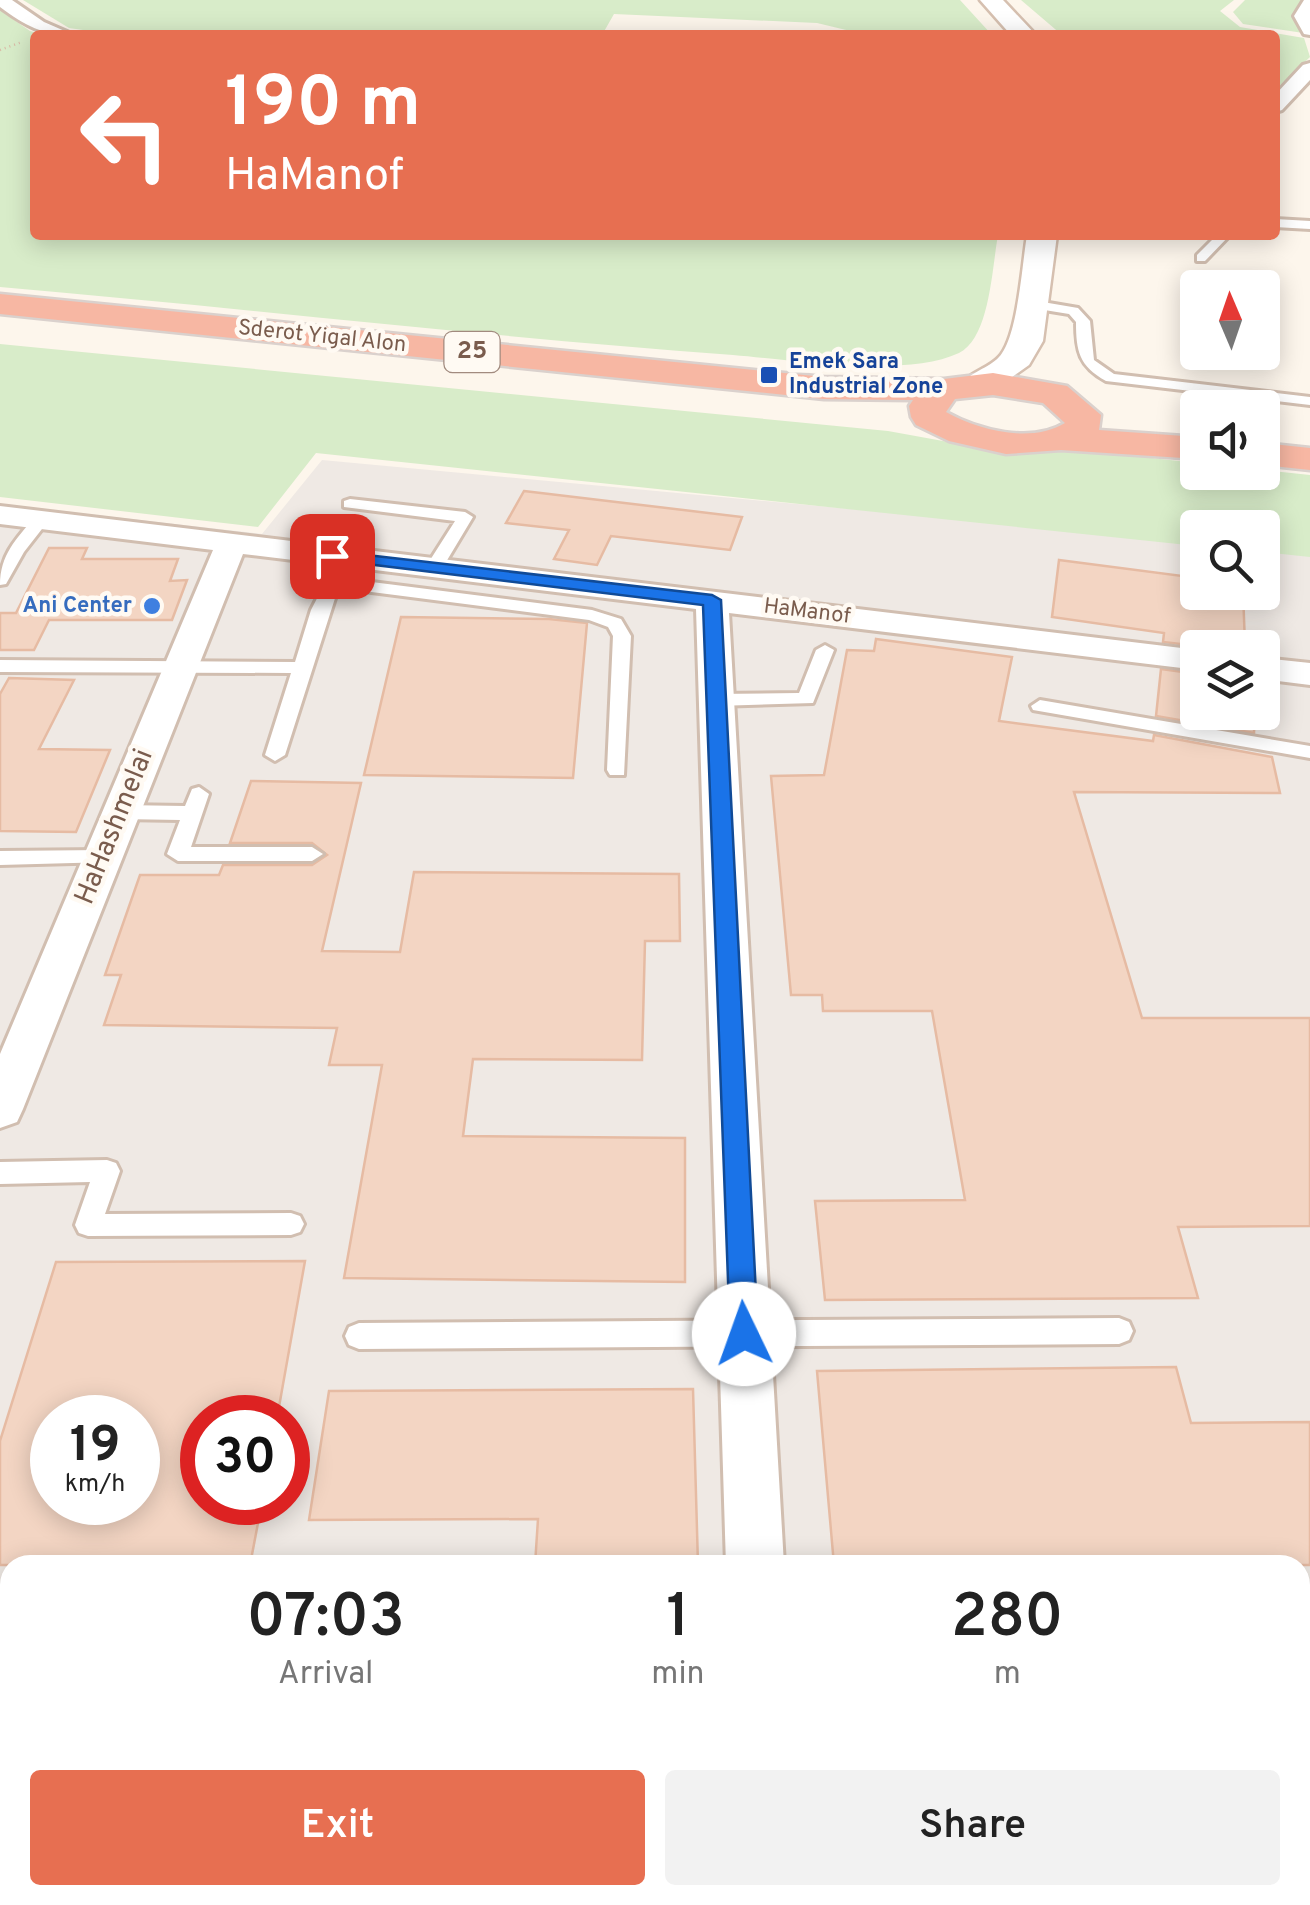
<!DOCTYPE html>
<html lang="en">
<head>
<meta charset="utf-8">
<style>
  body { margin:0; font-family:Overpass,sans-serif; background:#f2f2f2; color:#222; height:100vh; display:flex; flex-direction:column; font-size:38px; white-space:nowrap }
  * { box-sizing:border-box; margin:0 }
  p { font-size:32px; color:#767676 }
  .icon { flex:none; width:55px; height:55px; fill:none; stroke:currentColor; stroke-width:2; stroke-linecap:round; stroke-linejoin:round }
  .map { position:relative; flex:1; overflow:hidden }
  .side { position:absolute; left:0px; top:1555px; width:1310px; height:350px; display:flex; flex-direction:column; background:#fff; border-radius:30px 30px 0 0; box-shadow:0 5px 25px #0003 }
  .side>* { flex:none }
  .top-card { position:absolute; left:30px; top:30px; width:1250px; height:210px; border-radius:10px; box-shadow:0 5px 25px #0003; background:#e76f51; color:#fff; overflow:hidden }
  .needle { width:65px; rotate:358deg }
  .tools { position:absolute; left:1180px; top:270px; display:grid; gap:20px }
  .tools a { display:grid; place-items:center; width:100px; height:100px; border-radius:10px; background:#fff; box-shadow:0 5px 25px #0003; font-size:50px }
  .speed { position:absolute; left:30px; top:1395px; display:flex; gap:20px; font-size:50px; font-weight:700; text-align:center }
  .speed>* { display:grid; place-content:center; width:130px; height:130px; border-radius:50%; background:#fff; box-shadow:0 5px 25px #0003; line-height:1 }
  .speed small { font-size:25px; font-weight:400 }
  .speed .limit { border:15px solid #d22; background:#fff; color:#111 }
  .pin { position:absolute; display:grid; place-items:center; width:85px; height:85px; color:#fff; margin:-42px; border-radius:20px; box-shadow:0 5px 15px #0006 }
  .me { position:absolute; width:110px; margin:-55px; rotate:357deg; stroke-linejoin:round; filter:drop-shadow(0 0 8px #0008) }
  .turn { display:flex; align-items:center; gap:35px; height:210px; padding:0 30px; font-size:45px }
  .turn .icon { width:130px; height:130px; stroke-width:2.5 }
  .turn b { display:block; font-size:70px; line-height:85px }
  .eta { display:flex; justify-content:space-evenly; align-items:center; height:170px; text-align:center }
  .eta b { font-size:60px; font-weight:600; line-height:70px }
  .button { display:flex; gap:20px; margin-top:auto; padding:20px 30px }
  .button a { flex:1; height:115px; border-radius:10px; background:#e76f51; color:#fff; font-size:40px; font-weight:600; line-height:115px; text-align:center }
  .button a+a { background:#f2f2f2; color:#222 }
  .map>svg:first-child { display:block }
  .industrial { fill:#efe9e4; fill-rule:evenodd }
  .green { fill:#d8ecc9 }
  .building { fill:#f3d5c3; stroke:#e6bba3; stroke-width:2.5; fill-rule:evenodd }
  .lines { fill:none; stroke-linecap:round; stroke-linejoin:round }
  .lane-casing { stroke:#d1beb0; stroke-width:6 }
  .street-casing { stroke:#d1beb0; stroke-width:6 }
  .secondary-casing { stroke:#d6c0b0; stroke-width:5 }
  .highway-casing { stroke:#dad1cd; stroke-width:5 }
  .path { stroke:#d9b8a5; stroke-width:2.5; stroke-dasharray:1 4; stroke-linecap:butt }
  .lane { fill:#fff; fill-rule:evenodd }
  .street { fill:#fff; fill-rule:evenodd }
  .secondary { fill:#fff; fill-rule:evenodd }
  .highway { fill:#f7b7a3; fill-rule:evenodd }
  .route { fill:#1a73e8; stroke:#114b97; stroke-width:2.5 }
  .transit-dot { fill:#1a4fb4; stroke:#fffaf3; stroke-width:4 }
  .shop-dot { fill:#3f7fe0; stroke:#fffaf3; stroke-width:4 }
  .labels { text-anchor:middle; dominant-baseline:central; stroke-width:9; stroke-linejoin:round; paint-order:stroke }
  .far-street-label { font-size:22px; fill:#7a5c4d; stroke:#fffaf3 }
  .far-transit-label { font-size:22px; font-weight:bold; fill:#164399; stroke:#fffaf3; text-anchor:start }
  .far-shop-label { font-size:22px; font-weight:bold; fill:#366cbe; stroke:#fffaf3; text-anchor:end }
  .shield { fill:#fffaf3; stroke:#a28b7f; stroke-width:2.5 }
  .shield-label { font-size:25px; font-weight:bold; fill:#7a5c4d }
  .street-label { font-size:28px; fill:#7a5c4d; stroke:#fffaf3 }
</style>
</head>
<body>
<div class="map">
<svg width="1310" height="1905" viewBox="0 0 1310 1905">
  <rect width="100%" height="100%" fill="#fdf6ec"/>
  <path class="industrial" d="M322 460 1197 541 1198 592H1262L1263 547 1310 551V1905H0V504L262 534ZM1198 648H1262V712H1198ZM52 1418H138V1502H52ZM202 1418H288V1502H202ZM10 1565H1300V1895H10Z"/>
  <path class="green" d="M23 0H960L992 35H867L817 23 614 14 602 35H118L69 28Z
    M1021 0H1234L1220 11 1240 27 1304 38 1310 57 1275 90V35H1062Z
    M1245 0H1310V34L1243 24 1233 12Z
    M0 10 30 31 44 35H35V235H998C992 267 990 338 959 353 906 378 792 360 733 355 488 337 244 308 0 287Z
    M0 344 888 431 987 449 1107 453 1197 463 1198 472 1263 470 1310 475V557L1263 552 1262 528H1198L1197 546 316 453 258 527 0 497Z"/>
  <path class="building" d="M524 491 742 517 730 550 611 536 597 565 554 559 569 530 506 523Z
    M49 548H87L82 559H178L170 581 187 580 172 620H49L34 650H0V613H16Z
    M1059 560 1198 578V592H1243L1245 644 1198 638V646L1163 642 1164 633 1052 617Z
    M401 617 549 619 587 623 573 778 364 775Z
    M876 639 1012 657 999 721 1153 741 1154 735 1272 757 1280 793 1074 792 1142 1018H1310V1226L1178 1227 1198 1298 825 1300 815 1201 965 1200 932 1011H823L822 995H791L771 776 824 775 847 650 874 651Z
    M1161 669 1198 674V712H1255L1254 733 1156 716Z
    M9 678 74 680 39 749 110 750 76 832 0 831V694Z
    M251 781 361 783 322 951 400 952 414 872 679 874 680 941H645L642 1060 473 1059 463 1136 685 1138V1282L344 1278 382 1065H329L337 1028 104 1025 121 975H105L140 875H219L223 865H312L327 855 312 843H230Z
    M305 1261 277 1418H202V1502H262L250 1565H0V1441L56 1262ZM52 1418H138V1502H52Z
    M1176 1367 1191 1423 1310 1422V1565H834L817 1371Z
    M693 1389 698 1565H535L538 1519 309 1520 329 1391Z"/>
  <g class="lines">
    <g class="lane-casing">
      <path id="lane" d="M1275 219 1310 221V229L1275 227Z
        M1217 235H1230L1205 261H1197V255Z
        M1031 300 1078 308 1090 321 1094 360 1114 374 1310 397V405L1106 381C1079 366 1076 351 1076 322L1069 314 1026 307V301Z
        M350 499 465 512 473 517 440 572 434 573 425 568 455 521 344 507V501Z
        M41 515 49 520 24 552 6 584 0 585C0 555 16 539 35 517Z
        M356 580 592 610 621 619 631 636 624 775H610L607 770 613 636 608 627 589 620 356 590 337 592 285 755 275 761 265 755 291 673 0 672V660L295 662 311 610 325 583Z
        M825 645 834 650 813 703 716 706 707 700 716 694 799 693 816 650Z
        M1040 700 1310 746V758L1033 710 1031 706Z
        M199 787 209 794 191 847H312L323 854 312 861H178L167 854 180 820 121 819 111 812 121 805 185 806 192 789Z
        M103 850 110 852 114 857 110 862 0 865V851Z
        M107 1160 116 1163 120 1171 105 1214 291 1213 300 1216 304 1224 300 1232 291 1235 88 1236 79 1233 75 1225 90 1182 0 1184V1162Z
        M1119 1318 1129 1322 1133 1331 1129 1340 1119 1344 359 1349 349 1345 345 1336 349 1327 359 1323Z
        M1300 1759 1310 1760V1794L1300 1793Z"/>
    </g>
    <g class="street-casing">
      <path id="street" d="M0 0H12L44 22 74 35C42 35 26 26 0 7Z
        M1304 0H1310V35L1304 34 1294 16Z
        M1310 63V80L1282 110 1275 112V95L1303 65Z
        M0 506 1198 650V670L729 613 784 1565H726L696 609 243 554 23 1109 17 1122 0 1128V1054L213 550 0 524Z
        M1262 658 1310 663V685L1262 679Z
        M736 1895H804V1905H736Z"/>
    </g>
    <g class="secondary-casing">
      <path id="secondary" d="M980 0H1003L1036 35H1011Z
        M1027 235H1057L1043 341 1029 365 991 392 979 396 967 392 961 385C971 371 988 369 999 357 1018 337 1022 264 1027 235Z
        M0 1743 10 1746V1830L0 1827Z
        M380 1895H502L506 1905H384Z"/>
    </g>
    <g class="highway-casing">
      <path id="highway" d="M0 294 824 377 944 379 993 373 1067 386 1101 415 1099 430 1198 437V459L1061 450 1006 454 949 441 916 425 911 417 909 406 913 400 824 399 0 314ZM993 395 1043 403 1065 423C1031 444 978 430 946 412L955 399Z
        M1262 443 1310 448V470L1262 465Z"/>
    </g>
    <path class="path" d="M0 50 22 42"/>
    <use href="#lane" class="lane"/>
    <use href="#street" class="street"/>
    <use href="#secondary" class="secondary"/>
    <use href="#highway" class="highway"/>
  </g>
  <path class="route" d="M332 551 712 595 721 600 758 1334 754 1343 744 1346 734 1343 730 1334 703 605 326 559 324 556Z"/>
  <rect class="transit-dot" x="759" y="365" width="20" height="20" rx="5"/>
  <circle class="shop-dot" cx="152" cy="606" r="10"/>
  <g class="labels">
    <g class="far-street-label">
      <text transform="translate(322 337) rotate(6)">Sderot Yigal Alon</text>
      <text transform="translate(807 612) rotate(7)">HaManof</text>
    </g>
    <g class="far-transit-label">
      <text x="789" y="362">Emek Sara<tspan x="789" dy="25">Industrial Zone</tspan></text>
    </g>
    <g class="far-shop-label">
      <text x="132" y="606">Ani Center</text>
    </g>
    <rect class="shield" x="444.5" y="332" width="55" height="40" rx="8"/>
    <g class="shield-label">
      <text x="472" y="352">25</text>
    </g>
    <g class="street-label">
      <text transform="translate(115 827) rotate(-68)">HaHashmelai</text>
    </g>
  </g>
</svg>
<div class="tools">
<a><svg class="needle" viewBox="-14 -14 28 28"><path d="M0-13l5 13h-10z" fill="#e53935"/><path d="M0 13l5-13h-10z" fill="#767676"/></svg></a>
<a><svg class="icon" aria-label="sound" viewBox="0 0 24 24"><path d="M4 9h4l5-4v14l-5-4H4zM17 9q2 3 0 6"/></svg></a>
<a><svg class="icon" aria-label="search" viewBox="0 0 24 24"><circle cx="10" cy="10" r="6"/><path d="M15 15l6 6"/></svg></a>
<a><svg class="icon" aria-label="layers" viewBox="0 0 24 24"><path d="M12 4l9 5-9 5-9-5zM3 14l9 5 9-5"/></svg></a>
</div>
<div class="speed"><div>19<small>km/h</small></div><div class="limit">30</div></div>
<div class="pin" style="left:332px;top:556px;background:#d93025"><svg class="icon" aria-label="arrive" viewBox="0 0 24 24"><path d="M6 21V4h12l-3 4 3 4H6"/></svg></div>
<svg class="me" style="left:744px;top:1334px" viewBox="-20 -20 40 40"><circle r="19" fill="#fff"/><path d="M0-13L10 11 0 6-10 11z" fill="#1a73e8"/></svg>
<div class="top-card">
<div class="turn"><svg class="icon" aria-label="left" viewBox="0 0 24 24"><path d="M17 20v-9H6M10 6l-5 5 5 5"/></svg><div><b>190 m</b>HaManof</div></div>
</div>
<section class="side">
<div class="eta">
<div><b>07:03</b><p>Arrival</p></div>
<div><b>1</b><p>min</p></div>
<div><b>280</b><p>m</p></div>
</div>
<div class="button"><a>Exit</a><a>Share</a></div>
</section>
</div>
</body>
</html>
